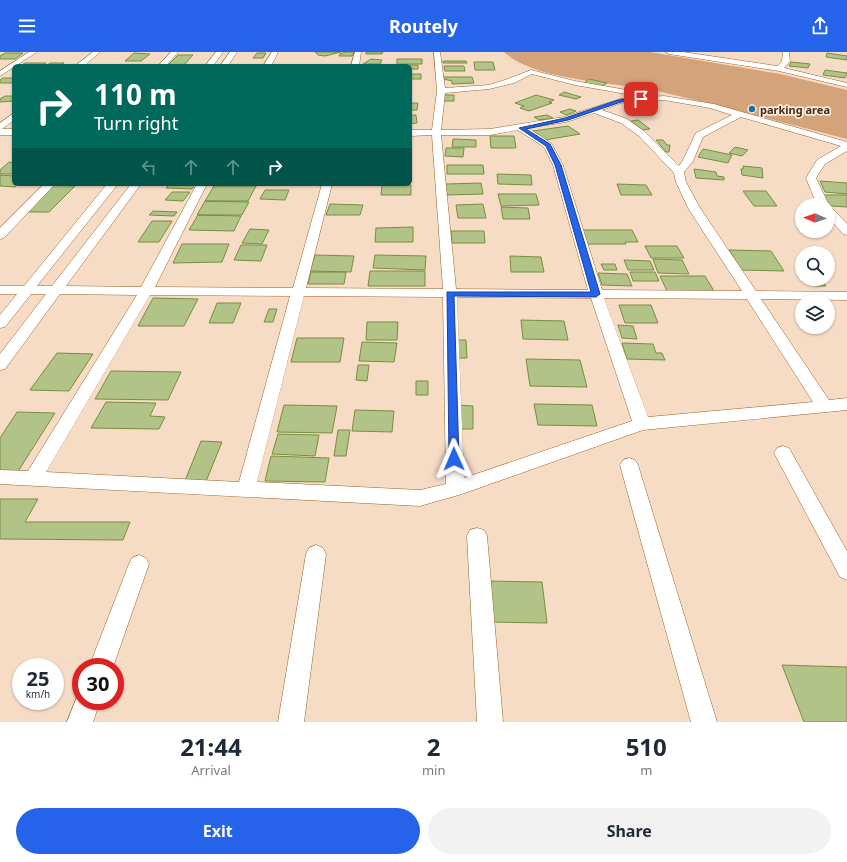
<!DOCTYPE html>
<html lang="en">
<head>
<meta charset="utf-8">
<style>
  body { margin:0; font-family:"Noto Sans",sans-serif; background:#f2f2f3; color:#1f2937; height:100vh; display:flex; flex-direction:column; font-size:15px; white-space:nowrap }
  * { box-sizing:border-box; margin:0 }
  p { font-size:13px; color:#747a83 }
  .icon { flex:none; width:22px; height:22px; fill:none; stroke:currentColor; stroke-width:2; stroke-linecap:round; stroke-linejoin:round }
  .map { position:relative; height:670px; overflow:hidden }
  .drawer { display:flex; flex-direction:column; background:#fff; flex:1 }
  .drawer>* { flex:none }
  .top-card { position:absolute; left:12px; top:12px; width:400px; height:122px; border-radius:6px; box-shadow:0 1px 3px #0004; background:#00695c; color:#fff; overflow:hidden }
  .needle { width:26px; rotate:272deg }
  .controls { position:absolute; left:795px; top:146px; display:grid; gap:8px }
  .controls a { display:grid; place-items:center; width:40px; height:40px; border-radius:50%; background:#fff; box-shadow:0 1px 3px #0004; font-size:20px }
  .speed { position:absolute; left:12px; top:606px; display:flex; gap:8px; font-size:20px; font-weight:700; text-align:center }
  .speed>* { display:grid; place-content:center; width:52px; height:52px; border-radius:50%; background:#fff; box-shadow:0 1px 3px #0004; line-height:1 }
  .speed small { font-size:10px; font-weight:400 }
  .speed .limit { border:6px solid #d22; background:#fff; color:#111 }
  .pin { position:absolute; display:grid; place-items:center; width:34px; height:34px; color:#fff; margin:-17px; border-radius:8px; box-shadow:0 2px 6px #0006 }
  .me { position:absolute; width:44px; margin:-22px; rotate:359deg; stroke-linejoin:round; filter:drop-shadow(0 0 3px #0008) }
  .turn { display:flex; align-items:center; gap:14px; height:84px; padding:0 16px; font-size:18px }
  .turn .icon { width:52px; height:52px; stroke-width:2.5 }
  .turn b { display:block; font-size:28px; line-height:34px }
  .lanes { display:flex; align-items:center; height:38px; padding:0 16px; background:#0003; justify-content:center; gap:20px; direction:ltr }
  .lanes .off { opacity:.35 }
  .eta { display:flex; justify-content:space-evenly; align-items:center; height:68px; text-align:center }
  .eta b { font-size:24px; font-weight:700; line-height:28px }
  .button { display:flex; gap:8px; margin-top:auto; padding:8px 16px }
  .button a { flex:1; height:46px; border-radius:24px; background:#2563eb; color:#fff; font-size:16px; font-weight:700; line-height:46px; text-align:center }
  .button a+a { background:#f2f2f3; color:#1f2937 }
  header { display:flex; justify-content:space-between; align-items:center; height:52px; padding:0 16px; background:#2563eb; color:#fff; font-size:18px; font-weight:700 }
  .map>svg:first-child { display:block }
  .green { fill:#d4a37a }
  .building { fill:#b2c387; stroke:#7a8d3f }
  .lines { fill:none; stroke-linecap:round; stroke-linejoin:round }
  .street-casing { stroke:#9e6227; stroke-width:1 }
  .street { fill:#fff; fill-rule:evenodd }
  .route { fill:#2563eb; stroke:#184099 }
  .poi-dot { fill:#2070a1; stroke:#f9ebe0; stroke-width:1.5 }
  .labels { text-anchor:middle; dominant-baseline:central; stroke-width:3.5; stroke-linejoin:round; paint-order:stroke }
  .far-poi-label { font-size:11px; font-weight:bold; fill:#462c14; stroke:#f9ebe0; text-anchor:start }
</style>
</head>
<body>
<header><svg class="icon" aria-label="menu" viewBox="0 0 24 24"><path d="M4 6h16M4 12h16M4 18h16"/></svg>Routely<svg class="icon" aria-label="share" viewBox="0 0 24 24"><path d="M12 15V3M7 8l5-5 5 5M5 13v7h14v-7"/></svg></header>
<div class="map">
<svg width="847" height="670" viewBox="0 0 847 670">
  <rect width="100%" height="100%" fill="#f6dbc5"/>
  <path class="green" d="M504 0H650L780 22 847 38V87C784 71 721 54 658 39 616 30 535 29 504 0Z"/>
  <path class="building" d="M315 0H341L325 4 318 3Z
    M346 0H354L352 4H339L340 2Z
    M366 0H383L382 2H366Z
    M5 1H23L15 7H0V4Z
    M134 1 150 2 141 9H125Z
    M257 1H266L263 6H253Z
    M827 1 847 4V8L826 5Z
    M178 3H193L183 14H167Z
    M371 7 382 8 380 12H363Z
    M397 7H422V12H397Z
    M443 9H466L467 11H443Z
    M474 10H493L495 18H475Z
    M791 10 810 12 808 16 789 14Z
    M25 11H46L42 14H20Z
    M50 11H64L60 14H46Z
    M397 13H418V17H410V14Z
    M444 14H464L465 19H445Z
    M825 18 847 21 845 26 823 23Z
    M410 22H421V27H410Z
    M444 25H472L474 31 452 32V29L444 27Z
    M3 26H14V31H0V28Z
    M589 27 607 31 602 34 584 31Z
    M564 40 581 45 576 47 559 43Z
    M444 43H454V49H444Z
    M536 43 554 48 549 50 552 51 529 59 520 56 524 54 515 51Z
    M5 44H14V49L0 50V47Z
    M410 51H418L417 58H410Z
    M570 57 576 59 566 63 560 60Z
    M410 63H416L417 71 410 72Z
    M547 63 553 66 539 68 534 65Z
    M638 68 650 77 642 78 631 69Z
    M568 74 580 82 545 88 533 79Z
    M490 84H514L516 96H491Z
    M453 87 476 88V95H452Z
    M656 88H663L667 93H670L669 100H666Z
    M735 95 748 98 742 104 729 101Z
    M446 96H464L463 105 445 104Z
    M703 97 732 103 728 111 698 105Z
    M9 110 14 111V122H0V118Z
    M447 113H483L484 122H447Z
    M743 114 762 116 763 126 742 123 741 117H743Z
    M694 117 716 120 717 124 724 125V128L696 126Z
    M497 122 531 123 532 133 498 132Z
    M0 123 14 124V132H18L15 135 0 134Z
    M820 129 847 131V142L825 140Z
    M481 131 483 142 447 143 445 132Z
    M170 132H195L192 137 166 136Z
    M617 132 646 133 652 143H621Z
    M53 133 75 134 49 160H26Z
    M382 133H411V143H381Z
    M214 134H256L248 149H205Z
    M265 138H289L285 148 260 147Z
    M743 139H766L777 154H754Z
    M172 140H190L183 149 165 148Z
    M498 142H536L539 153 501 154Z
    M821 143H847V155L831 154Z
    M205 149 249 150 242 163H197Z
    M330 152 363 153 360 163H326Z
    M483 152 486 166H458L456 153Z
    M501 155 528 156 530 167H503Z
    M153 159 177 160 174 164 149 163Z
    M198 163 241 164 234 179 189 178Z
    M152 169H172L159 190H138Z
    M413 175V190H375L376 176Z
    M250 177 269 178 262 192 242 191Z
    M581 178H632L638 190H625L626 192H586Z
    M451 179H484L485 191H452Z
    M182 192H229L222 210 173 211Z
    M241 193H267L261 209 234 208Z
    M645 194H677L684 206H651Z
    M729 198 771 199 784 219 741 218Z
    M315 203 354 204 351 220 310 219Z
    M375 203 426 204 425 218 373 216Z
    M510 204 541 205 544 220H511Z
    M653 207 682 208 689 222 658 221Z
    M624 208 650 209 654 218H628Z
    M601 212H615L617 218H604Z
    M370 219H425V234H368Z
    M311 220H346L344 232H308Z
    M630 220H655L659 229H633Z
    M598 221 627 222 632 234 602 233Z
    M660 224H705L714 239H667Z
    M809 227H820L826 234H815Z
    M153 246 198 247 184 274H138Z
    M217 251H241L233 271H209Z
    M619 253H651L658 271H625Z
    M269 257H277L273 270H264Z
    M521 268 564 269 568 288 523 287Z
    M367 270H398L397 288H366Z
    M618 273 633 274 637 287 622 286Z
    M297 286H344L340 310H291Z
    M454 288H466L467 306H455Z
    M362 290 397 291 394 310 359 309Z
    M622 291 653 292 656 301H662L665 308 627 307Z
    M57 301 93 302 69 339 30 338Z
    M526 307 580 308 587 335 530 334Z
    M358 313H369L367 329 356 328Z
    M111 319 181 320 168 348 95 347Z
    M416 329H428V343H416Z
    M106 350 156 351 150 364 165 365 159 377 91 376Z
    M534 352 592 353 597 374 538 373Z
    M284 353 337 354 332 381 277 380Z
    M457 353 473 354V377H457Z
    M355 358 394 359 392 380 352 379Z
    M17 360 55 361 17 421H0V386Z
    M338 378H350L346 404H334Z
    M278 382 319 383 315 404 272 402Z
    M201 389 222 390 205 432 184 431Z
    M271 404 329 406 325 430 265 429Z
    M0 447H38L25 470H130L123 488 0 487Z
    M486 529 542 530 547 571 488 570Z
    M782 613 847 615V670H804Z"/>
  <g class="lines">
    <g class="street-casing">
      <path id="street" d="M29 0H37L0 24V19Z
        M93 0H100L84 14H75Z
        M171 0H178L166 14H158Z
        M216 0H223L213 14H205Z
        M230 0H237L228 14H220Z
        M272 0H278L271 14H263Z
        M355 0H361L359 14H351Z
        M434 0H440L445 36 489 33 508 27 531 18 575 29 638 40 642 42 638 44 575 33 532 22 514 31 489 37 445 41 441 78 490 77 564 65 620 47 664 44 714 52 847 90V99L825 112 816 126 829 153 828 154 817 153 806 126 817 108 841 94 741 65 703 85 693 109 684 120 686 130 700 156 756 239 847 240V248L761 247 829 348 847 346V358L643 378 462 442 420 454 0 432V418L28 419 137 243 60 242 5 317 0 318V302L46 242H31L5 275 0 276V263L17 242H0V234H24L107 132H118L37 234H52L131 132H141L66 234 141 235 197 132H207L155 235 293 236 322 132H332L306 236 443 237 432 83 410 84V78H432L437 39ZM664 48 710 56 732 63 696 81 683 108 679 114 645 80 627 67 602 58 621 51ZM594 61 621 71 639 84 674 121 676 130 688 156 742 239 602 238 563 113 551 91 528 76 566 70ZM518 78 544 95 553 113 588 238 456 237 441 83H490ZM150 243 290 244 239 430 46 420ZM304 244 443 245 446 432 420 438 257 430ZM457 245 591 246 632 369 464 426ZM604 246 747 247 813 350 648 365Z
        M666 0H683L777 14 782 9 783 0H789L790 9 784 16 847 31V35L779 19 669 2Z
        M14 61V68L2 77H14V83H0V71Z
        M44 132H55L4 186 0 187V176Z
        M828 155 832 156 847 172V183L843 182 828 165Z
        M783 394 789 396 847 499V528L840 525 774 401 777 396Z
        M629 406 635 408 638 413 717 670H691L620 413 623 408Z
        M477 476 484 478 487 484 503 670H477L467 484 470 478Z
        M316 493 323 496 326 502 304 670H278L306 502 309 496Z
        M139 503 146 506 149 512 113 615H89L129 512 132 506Z
        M79 640H81V649H100L93 670H67Z"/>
    </g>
    <use href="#street" class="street"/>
  </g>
  <path class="route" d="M641 45 643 48 621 50 568 68 526 77 550 92 561 113 600 242 596 245 454 244 459 407 454 411 450 410 449 407 447 240H591L555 113 546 94 519 76 565 66 618 48Z"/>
  <circle class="poi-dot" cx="752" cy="57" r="4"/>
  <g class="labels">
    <g class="far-poi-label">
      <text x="760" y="57">parking area</text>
    </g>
  </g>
</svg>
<div class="controls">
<a><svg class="needle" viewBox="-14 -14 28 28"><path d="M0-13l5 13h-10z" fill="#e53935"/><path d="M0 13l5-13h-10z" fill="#747a83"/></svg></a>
<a><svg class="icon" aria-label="search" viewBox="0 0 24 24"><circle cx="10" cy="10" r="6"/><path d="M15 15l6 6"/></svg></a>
<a><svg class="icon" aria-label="layers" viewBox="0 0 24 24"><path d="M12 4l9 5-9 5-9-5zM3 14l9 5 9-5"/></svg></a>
</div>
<div class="speed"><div>25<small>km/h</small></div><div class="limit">30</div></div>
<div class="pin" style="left:641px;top:47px;background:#d93025"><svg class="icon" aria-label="arrive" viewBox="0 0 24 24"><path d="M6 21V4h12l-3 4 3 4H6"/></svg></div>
<svg class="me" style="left:454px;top:407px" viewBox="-20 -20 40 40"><path d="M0-17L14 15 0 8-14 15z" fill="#2563eb" stroke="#fff" stroke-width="4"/></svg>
<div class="top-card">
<div class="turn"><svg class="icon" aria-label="right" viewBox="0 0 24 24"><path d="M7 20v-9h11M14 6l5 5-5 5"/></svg><div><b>110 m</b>Turn right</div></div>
<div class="lanes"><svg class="icon off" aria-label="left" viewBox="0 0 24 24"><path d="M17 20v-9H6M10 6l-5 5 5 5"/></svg><svg class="icon off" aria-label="ahead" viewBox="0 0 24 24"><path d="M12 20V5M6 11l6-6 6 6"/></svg><svg class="icon off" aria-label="ahead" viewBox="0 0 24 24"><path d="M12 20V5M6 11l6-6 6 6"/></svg><svg class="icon" aria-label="right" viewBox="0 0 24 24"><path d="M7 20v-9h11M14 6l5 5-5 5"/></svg></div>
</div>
</div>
<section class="drawer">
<div class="eta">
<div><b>21:44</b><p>Arrival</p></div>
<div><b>2</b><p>min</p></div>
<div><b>510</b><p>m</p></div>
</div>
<div class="button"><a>Exit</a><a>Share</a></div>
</section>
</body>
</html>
